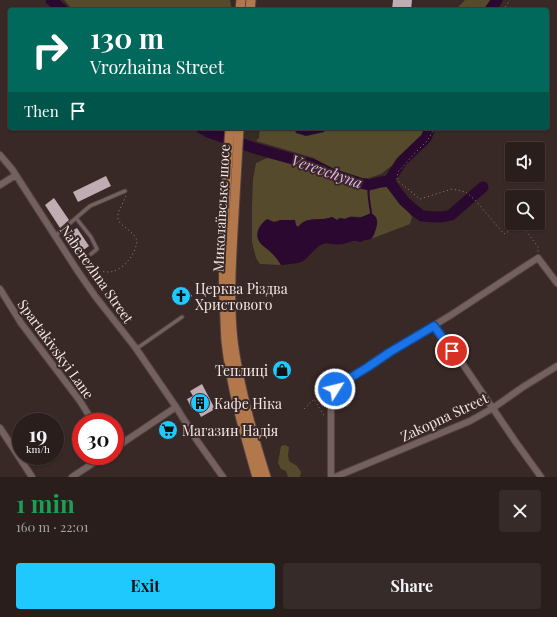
<!DOCTYPE html>
<html lang="en">
<head>
<meta charset="utf-8">
<style>
  body { margin:0; font-family:"Playfair Display",serif; background:#362b29; color:#f1f3f6; height:100vh; display:flex; flex-direction:column; font-size:15px; white-space:nowrap }
  * { box-sizing:border-box; margin:0 }
  p { font-size:13px; color:#a5a2a3 }
  .icon { flex:none; width:22px; height:22px; fill:none; stroke:currentColor; stroke-width:2; stroke-linecap:round; stroke-linejoin:round }
  .map { position:relative; height:477px; overflow:hidden }
  .sheet { display:flex; flex-direction:column; background:#2a1e1c; flex:1 }
  .sheet>* { flex:none }
  .banner { position:absolute; left:8px; top:8px; width:541px; height:122px; border-radius:4px; box-shadow:0 1px 3px #0004,0 0 0 1px #463c3b; background:#00695c; color:#fff; overflow:hidden }
  .fabs { position:absolute; left:505px; top:142px; display:grid; gap:8px }
  .fabs a { display:grid; place-items:center; width:40px; height:40px; border-radius:4px; background:#2a1e1c; box-shadow:0 1px 3px #0004,0 0 0 1px #463c3b; font-size:20px }
  .speed { position:absolute; left:12px; top:413px; display:flex; gap:8px; font-size:20px; font-weight:700; text-align:center }
  .speed>* { display:grid; place-content:center; width:52px; height:52px; border-radius:50%; background:#2a1e1c; box-shadow:0 1px 3px #0004,0 0 0 1px #463c3b; line-height:1 }
  .speed small { font-size:10px; font-weight:400 }
  .speed .limit { border:6px solid #d22; background:#fff; color:#111 }
  .pin { position:absolute; display:grid; place-items:center; width:34px; height:34px; color:#fff; margin:-17px; border:2px solid #fff; border-radius:50%; box-shadow:0 1px 4px #0007 }
  .me { position:absolute; width:44px; margin:-22px; rotate:54deg; stroke-linejoin:round; filter:drop-shadow(0 0 3px #0008) }
  .turn { display:flex; align-items:center; gap:14px; height:84px; padding:0 16px; font-size:18px }
  .turn .icon { width:52px; height:52px; stroke-width:2.5 }
  .turn b { display:block; font-size:28px; line-height:34px }
  .then { display:flex; align-items:center; height:38px; padding:0 16px; background:#0003; gap:8px; font-size:15px }
  .round { display:grid; place-items:center; flex:none; width:42px; height:42px; border-radius:4px; background:#362b29 }
  .overview { display:flex; align-items:center; justify-content:space-between; height:68px; padding:0 16px }
  h1 { font-size:24px; font-weight:700; line-height:30px; color:#1e9e55 }
  .button { display:flex; gap:8px; margin-top:auto; padding:8px 16px }
  .button a { flex:1; height:46px; border-radius:4px; background:#20c9fd; color:#111; font-size:16px; font-weight:700; line-height:46px; text-align:center }
  .button a+a { background:#362b29; color:#f1f3f6 }
  .map>svg:first-child { display:block }
  .green { fill:#554b2c }
  .water { fill:#2b082f }
  .lines { fill:none; stroke-linecap:round; stroke-linejoin:round }
  .stream { stroke:#2b082f; stroke-width:2 }
  .river { stroke:#2b082f; stroke-width:11 }
  .building { fill:#c0acb3 }
  .service-casing { stroke:#524443; stroke-width:5 }
  .minor-casing { stroke:#524443; stroke-width:8 }
  .primary-casing { stroke:#524443; stroke-width:11 }
  .path { stroke:#948684; stroke-width:1; stroke-dasharray:1 3; stroke-linecap:butt }
  .service { stroke:#74615f; stroke-width:3 }
  .minor { stroke:#74615f; stroke-width:6 }
  .primary { stroke:#b2784b; stroke-width:9 }
  .route-casing { stroke:#114b97; stroke-width:10 }
  .route { stroke:#1a73e8; stroke-width:7 }
  .labels { text-anchor:middle; dominant-baseline:central; stroke-width:4; stroke-linejoin:round; paint-order:stroke }
  .street-label { font-size:14px; fill:#f3e7e6; stroke:#382826 }
  .poi-label { font-size:14px; fill:#f3e7e6; stroke:#382826; text-anchor:start }
  .water-label { font-size:15px; font-style:italic; fill:#ebaff2; stroke:#382826 }
</style>
</head>
<body>
<div class="map">
<svg width="557" height="477" viewBox="0 0 557 477">
  <rect width="100%" height="100%" fill="#382826"/>
  <path class="green" d="M64 0H230L232 10H73Z
    M465 0H496L490 10H455Z
    M260 128H295L296 133 324 132 325 128H430L399 160 381 174 369 178H359L324 165 314 158 256 141 259 138Z
    M267 158 301 165 350 185 362 188H371L378 184H384L388 186 406 207 412 217 410 224 371 239 374 235 377 221C367 219 354 213 345 219L340 218 337 220 332 217C320 222 307 215 298 227L290 220H281L274 222 261 244C269 251 276 256 281 265L260 264 256 258 252 242V207L253 179 256 163Z
    M285 445 289 447 288 455 289 461 297 466 301 472 300 477H288L286 471 281 469 278 463 281 446Z"/>
  <path class="water" d="M295 128H325L324 132 306 136 296 133Z
    M371 213C374 215 377 217 377 221 378 225 374 236 371 239L365 240 360 242C351 239 350 243 342 244 335 246 328 241 321 245 316 247 307 259 303 261 298 264 287 264 281 265 278 260 275 256 271 252 268 249 264 247 261 244 253 235 259 225 267 219L274 222 281 220H295L296 225 298 227C308 215 320 222 332 217L337 220 340 218 345 219C353 214 355 219 361 217 365 216 368 214 371 213Z"/>
  <g class="lines">
    <path class="stream" d="M369 185C367 195 370 203 371 213"/>
    <path class="river" d="M51 0 63 10
      M490 10 497 0
      M201 128 208 132 254 148 314 165 332 174 360 183 369 185 381 182 389 181 401 162 426 138 430 128
      M389 181 404 201 414 210 422 216 434 217H442L451 215 483 187"/>
  </g>
  <path class="building" d="M393 0H412L411 10H392Z
    M106 176 111 186 78 202 73 192Z
    M54 198 69 220 60 228 45 205Z
    M77 228 89 246 82 251 79 246 74 250 68 240 73 237 70 232Z
    M185 287 192 296 177 305 171 296Z
    M202 384 215 409 201 417 196 407 192 409 187 399 193 396 190 391Z"/>
  <g class="lines">
    <g class="service-casing">
      <path id="service" d="M76 218 91 237 97 249 91 254
        M55 236 90 206 125 191
        M136 349 182 317"/>
    </g>
    <g class="minor-casing">
      <path id="minor" d="M0 155 12 169 77 270 95 296 135 347 176 407 198 442 223 477
        M0 185 16 175
        M0 289 21 323 80 401 93 422
        M434 326 462 363 515 441 541 477
        M0 428 32 477
        M115 448 176 407
        M72 477 104 456
        M331 477V409L332 397 335 389 350 378 368 367 390 352 451 315 527 265 538 258 557 283
        M335 477 470 421 493 408 523 387 557 366"/>
    </g>
    <g class="primary-casing">
      <path id="primary" d="M240 10 241 0
        M250 10 251 0
        M230 128C226 185 222 242 224 298 225 312 225 327 226 341 231 387 244 432 257 477
        M239 128C237 162 235 197 233 231 231 267 229 305 233 341 239 387 252 433 266 477"/>
    </g>
    <path class="path" d="M503 10 510 0
      M435 128 427 141 414 154 398 172 397 180 420 199 452 189 466 192 475 200 504 234 521 224 538 247V252
      M88 275C94 270 102 272 110 272 124 270 136 254 137 240L133 234 120 223 118 219V213L126 196
      M304 409 314 399 325 417"/>
    <use href="#service" class="service"/>
    <use href="#minor" class="minor"/>
    <use href="#primary" class="primary"/>
  </g>
  <g class="lines">
    <g class="route-casing">
      <path id="route" d="M335 389 350 378 368 367 390 352 434 326 452 351"/>
    </g>
    <use href="#route" class="route"/>
  </g>
  <defs>
    <g id="church-disc" transform="scale(1)"><circle r="9.5" fill="#20c9fd" stroke="#382826"/><path d="M-1.2-6h2.4v3.5h3.3v2.4h-3.3V6h-2.4V-.1h-3.3v-2.4h3.3Z" fill="#111"/></g>
    <g id="shop-disc" transform="scale(1)"><circle r="9.5" fill="#20c9fd" stroke="#382826"/><path d="M-5-2.5h2.3a2.7 3.5 0 0 1 5.4 0H5L5.5 6h-11ZM-1.5-2.5h3a1.5 2.3 0 0 0-3 0Z" fill="#111"/></g>
    <g id="building-disc" transform="scale(1)"><circle r="9.5" fill="#20c9fd" stroke="#382826"/><path d="M-4-6H4V6H1V3H-1V6H-4ZM-2.5-4.3h1.7v1.8h-1.7ZM.8-4.3h1.7v1.8H.8ZM-2.5-1h1.7V.8h-1.7ZM.8-1h1.7V.8H.8Z" fill="#111"/></g>
    <g id="supermarket-disc" transform="scale(1)"><circle r="9.5" fill="#20c9fd" stroke="#382826"/><path d="M-6-5.5h2.5l.6 2H6L4.5 2H-2.5L-4.4-4H-6ZM-1.5 3.2a1.3 1.3 0 1 0 .1 0ZM3 3.2a1.3 1.3 0 1 0 .1 0Z" fill="#111"/></g>
  </defs>
  <g fill-rule="evenodd">
    <use href="#church-disc" x="181" y="296"/>
    <use href="#shop-disc" x="282" y="370"/>
    <use href="#building-disc" x="200" y="403"/>
    <use href="#supermarket-disc" x="168" y="430"/>
  </g>
  <g class="labels">
    <g class="street-label">
      <text transform="translate(221 208) rotate(-87)">Миколаївське шосе</text>
      <text transform="translate(97 274) rotate(55)">Naberezhna Street</text>
      <text transform="translate(56 349) rotate(54)">Spartakivskyi Lane</text>
      <text transform="translate(444 417) rotate(-25)">Zakopna Street</text>
    </g>
    <g class="poi-label">
      <text x="195" y="288">Церква Різдва<tspan x="195" dy="16">Христового</tspan></text>
      <text x="268" y="370" text-anchor="end">Теплиці</text>
      <text x="214" y="403">Кафе Ніка</text>
      <text x="182" y="430">Магазин Надія</text>
    </g>
    <g class="water-label">
      <text transform="translate(327 171) rotate(19)">Verevchyna</text>
    </g>
  </g>
</svg>
<div class="fabs">
<a><svg class="icon" aria-label="sound" viewBox="0 0 24 24"><path d="M4 9h4l5-4v14l-5-4H4zM17 9q2 3 0 6"/></svg></a>
<a><svg class="icon" aria-label="search" viewBox="0 0 24 24"><circle cx="10" cy="10" r="6"/><path d="M15 15l6 6"/></svg></a>
</div>
<div class="speed"><div>19<small>km/h</small></div><div class="limit">30</div></div>
<div class="pin" style="left:452px;top:351px;background:#d93025"><svg class="icon" aria-label="arrive" viewBox="0 0 24 24"><path d="M6 21V4h12l-3 4 3 4H6"/></svg></div>
<svg class="me" style="left:335px;top:389px" viewBox="-20 -20 40 40"><circle r="17" fill="#1a73e8" stroke="#fff" stroke-width="3"/><path d="M0-11L8 9 0 5-8 9z" fill="#fff"/></svg>
<div class="banner">
<div class="turn"><svg class="icon" aria-label="right" viewBox="0 0 24 24"><path d="M7 20v-9h11M14 6l5 5-5 5"/></svg><div><b>130 m</b>Vrozhaina Street</div></div>
<div class="then">Then<svg class="icon" aria-label="arrive" viewBox="0 0 24 24"><path d="M6 21V4h12l-3 4 3 4H6"/></svg></div>
</div>
</div>
<section class="sheet">
<div class="overview"><div><h1>1 min</h1><p>160 m · 22:01</p></div><a class="round"><svg class="icon" aria-label="close" viewBox="0 0 24 24"><path d="M6 6l12 12M18 6L6 18"/></svg></a></div>
<div class="button"><a>Exit</a><a>Share</a></div>
</section>
</body>
</html>
